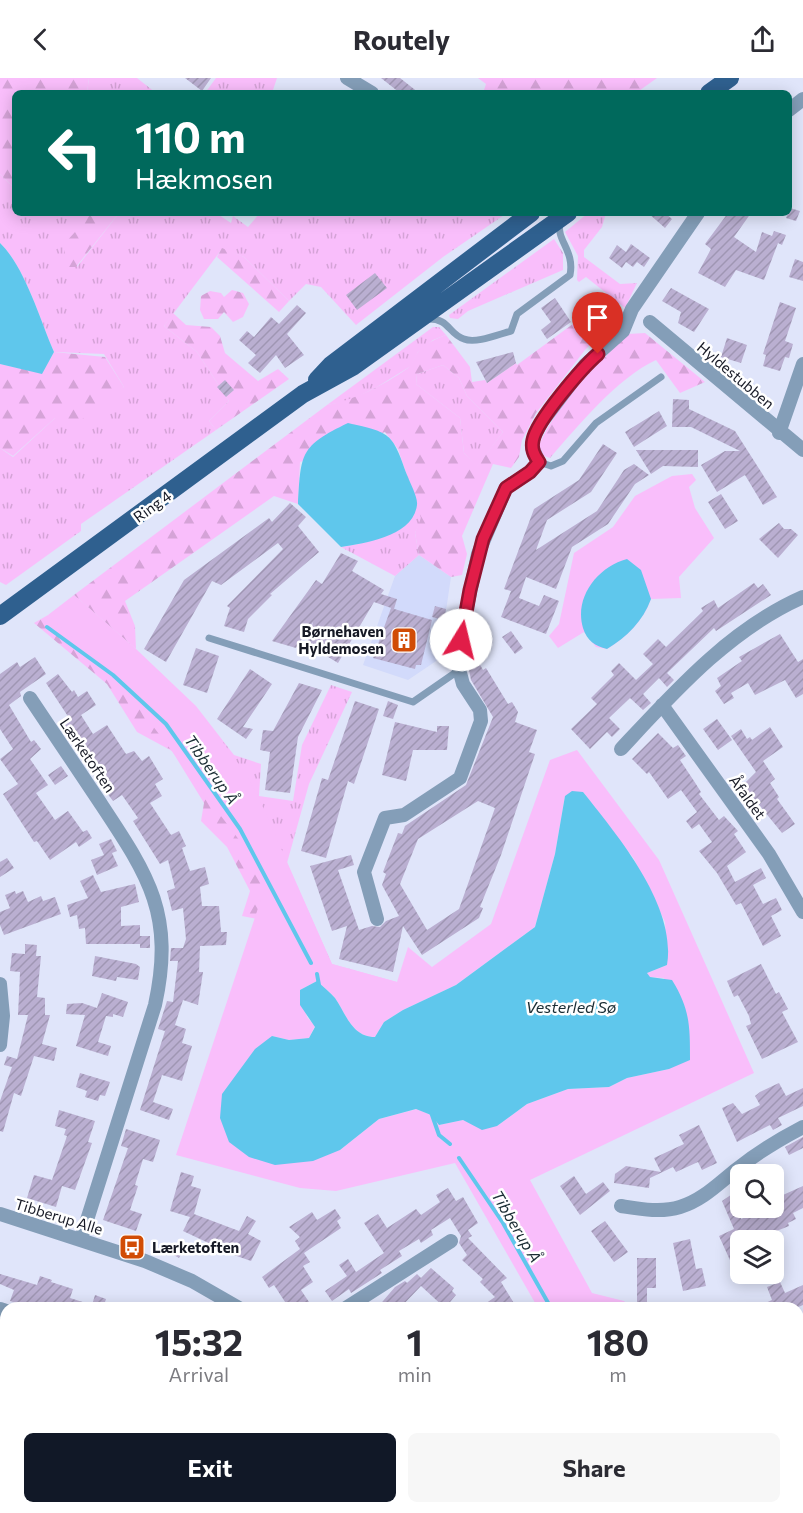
<!DOCTYPE html>
<html lang="en">
<head>
<meta charset="utf-8">
<style>
  body { margin:0; font-family:Commissioner,sans-serif; background:#f7f7f7; color:#2b2b33; height:100vh; display:flex; flex-direction:column; font-size:22px; white-space:nowrap }
  * { box-sizing:border-box; margin:0 }
  p { font-size:20px; color:#7c7c81 }
  .icon { flex:none; width:33px; height:33px; fill:none; stroke:currentColor; stroke-width:2; stroke-linecap:round; stroke-linejoin:round }
  .map { position:relative; flex:1; overflow:hidden }
  .drawer { position:absolute; left:0px; top:1224px; width:804px; height:212px; display:flex; flex-direction:column; background:#fff; border-radius:18px 18px 0 0; box-shadow:0 3px 15px #0003 }
  .drawer>* { flex:none }
  .top-card { position:absolute; left:12px; top:12px; width:780px; height:126px; border-radius:9px; box-shadow:0 3px 15px #0003; background:#00695c; color:#fff; overflow:hidden }
  .tools { position:absolute; left:730px; top:1086px; display:grid; gap:12px }
  .tools a { display:grid; place-items:center; width:54px; height:54px; border-radius:9px; background:#fff; box-shadow:0 3px 15px #0003; font-size:30px }
  .pin { position:absolute; display:grid; place-items:center; width:51px; height:51px; color:#fff; margin:-62px -26px; border-radius:50% 50% 50% 0; rotate:-45deg; box-shadow:0 0 6px #0007 }
  .pin .icon { rotate:45deg }
  .me { position:absolute; width:66px; margin:-33px; rotate:9deg; stroke-linejoin:round; filter:drop-shadow(0 0 4px #0008) }
  .turn { display:flex; align-items:center; gap:21px; height:126px; padding:0 24px; font-size:27px }
  .turn .icon { width:78px; height:78px; stroke-width:2.5 }
  .turn b { display:block; font-size:42px; line-height:51px }
  .eta { display:flex; justify-content:space-evenly; align-items:center; height:102px; text-align:center }
  .eta b { font-size:36px; font-weight:700; line-height:42px }
  .cta { display:flex; gap:12px; margin-top:auto; padding:12px 24px }
  .cta a { flex:1; height:69px; border-radius:9px; background:#111827; color:#fff; font-size:24px; font-weight:700; line-height:69px; text-align:center }
  .cta a+a { background:#f7f7f7; color:#2b2b33 }
  header { display:flex; justify-content:space-between; align-items:center; height:78px; padding:0 24px; background:#fff; font-size:27px; font-weight:700 }
  .map>svg:first-child { display:block }
  .built { fill:#d2dafb }
  .grass { fill:url(#grass-tufts) }
  .forest { fill:url(#forest-firs); fill-rule:evenodd }
  .park { fill:#f9befb; fill-rule:evenodd }
  .garden { fill:url(#garden-furrows) }
  .water { fill:#5fc7ec }
  .lines { fill:none; stroke-linecap:round; stroke-linejoin:round }
  .stream { stroke:#5fc7ec; stroke-width:4 }
  .building { fill:url(#building-hatch); fill-rule:evenodd }
  .lane { stroke:#849eb8; stroke-width:7 }
  .street { stroke:#849eb8; stroke-width:14 }
  .primary { stroke:#2f608f; stroke-width:18 }
  .route-casing { stroke:#92132f; stroke-width:15 }
  .route { stroke:#e11d48; stroke-width:10 }
  .labels { text-anchor:middle; dominant-baseline:central; stroke-width:5; stroke-linejoin:round; paint-order:stroke }
  .street-label { font-size:15px; fill:#161925; stroke:#fff }
  .poi-label { font-size:15px; font-weight:bold; fill:#161925; stroke:#fff; text-anchor:end }
  .water-label { font-size:16px; font-style:italic; fill:#1a2d34; stroke:#fff }
</style>
</head>
<body>
<header><svg class="icon" aria-label="back" viewBox="0 0 24 24"><path d="M15 5l-7 7 7 7"/></svg>Routely<svg class="icon" aria-label="share" viewBox="0 0 24 24"><path d="M12 15V3M7 8l5-5 5 5M5 13v7h14v-7"/></svg></header>
<div class="map">
<svg width="803" height="1435" viewBox="0 0 803 1435">
  <defs>
    <pattern id="grass-tufts" width="24" height="20" patternUnits="userSpaceOnUse" patternTransform="scale(1.5)"><rect width="24" height="20" fill="#f9befb"/><path d="M3 7l-1-3M5 7V3M7 7l1-3M15 17l-1-3M17 17v-4M19 17l1-3" fill="none" stroke="#d5a3d7"/></pattern>
    <pattern id="forest-firs" width="22" height="20" patternUnits="userSpaceOnUse" patternTransform="scale(1.5)"><rect width="22" height="20" fill="#f9befb"/><path d="M5 1l3.5 6h-7zM16 11l3.5 6h-7z" fill="#d5a3d7"/></pattern>
    <pattern id="garden-furrows" width="10" height="10" patternUnits="userSpaceOnUse" patternTransform="scale(1.5)"><rect width="10" height="10" fill="#f9befb"/><path d="M-1 1l2-2M0 10L10 0M9 11l2-2" fill="none" stroke="#d5a3d7"/></pattern>
    <pattern id="building-hatch" width="6" height="6" patternUnits="userSpaceOnUse" patternTransform="scale(1.5)"><rect width="6" height="6" fill="#baafd1"/><path d="M-1 1l2-2M0 6l6-6M5 7l2-2" fill="none" stroke="#9f96b3"/></pattern>
  </defs>
  <rect width="100%" height="100%" fill="#e0e5fa"/>
  <path class="built" d="M419 477 451 499 441 566 448 575 408 602 363 587 395 498Z"/>
  <path class="grass" d="M89 0H137L156 15H87Z
    M216 0H277L272 15H205Z
    M0 96 13 109 15 107V135H77V189L119 135H216L231 145 233 138 248 149 260 135H507L443 179 356 247 321 209 306 206 289 223 244 179 222 171 164 248 197 274 229 323 209 343 216 352 81 446V453L6 507 0 504V370L13 379 55 340 124 309 104 276 54 274C40 242 25 189 0 165Z
    M588 135H606L602 149 584 172V179L620 206 637 205 625 230 586 199 579 204 577 202 578 178 565 154Z
    M554 161 563 175V192L468 233 458 241 450 240 449 237Z
    M433 249H439L446 257 433 262 418 274 411 288 377 309 349 323 327 327Z
    M443 287 459 300 467 318 503 354 477 389 464 375 460 340 416 306 417 296Z
    M417 426 422 440 415 455 419 477 395 498 341 469C369 465 407 456 417 426Z
    M74 517 136 571 196 628 234 677 261 686 259 718 293 723 302 667 331 607 352 614 309 706 287 785 332 886 397 904 373 957Z"/>
  <path class="forest" d="M0 0H89L87 15H15L13 109 0 96Z
    M478 0H657L636 15H483L486 6Z
    M77 135H119L76 189H66L64 166 75 154Z
    M222 170 244 179 289 223 279 234 217 179Z
    M232 212 243 215 249 226 243 239 233 244 224 234 218 241H204L200 232 201 218 210 213 221 215 224 219Z
    M607 221 623 234 585 272 536 335 522 362 519 379 511 390 493 386 462 458 467 476 462 497 451 499 419 477 415 455 421 440 398 371 385 354 300 384 298 426 274 418 125 523 135 548 136 571 74 517 327 327C355 322 384 307 408 290 413 286 414 279 418 274 425 265 436 261 446 257L470 289 472 304 485 302 487 305 516 285 517 287ZM443 287 459 300 467 318 503 354 477 388 464 375 460 340 416 306 417 296Z
    M173 235 186 247 211 249 220 258 225 275 258 303 278 291 289 301 216 352 209 343 229 323 197 274 164 248Z
    M645 255 705 304 680 315 656 282C617 300 578 348 550 380L536 375C553 329 593 291 628 256Z
    M54 274 105 279 124 309 68 352 55 340 13 378 0 370V286L42 295Z
    M48 537 94 567 262 786 270 804 257 841 242 838 250 813 227 769 201 743 204 725 172 673 137 654 107 606 34 545Z"/>
  <path class="park" d="M692 396 696 402 689 409 695 430 714 460 679 499 681 520 651 521C643 543 627 559 607 571L596 569 584 554 558 570 549 558 559 546 574 475 613 449 635 418 672 398Z
    M74 517C143 577 214 637 258 718L332 886 397 904 408 869 432 889 491 846 550 682 577 672 659 782 754 995 530 1102 592 1215 624 1223 630 1230H538L455 1085 336 1113 300 1110 176 1077 268 800 118 602 48 537ZM583 714 634 781 665 844 667 887 647 895 649 899 664 900 669 991 627 1000 609 1009 568 1011 527 1026 497 1048 463 1042 439 1047 431 1037 417 1031 379 1041 340 1072 272 958 289 962 309 960 315 948 307 939 300 912 317 903C323 909 330 914 335 920 346 936 352 959 375 959L384 944 403 932 456 907 535 849 555 776 565 718Z
    M798 1425 803 1429V1435H705L698 1430H798Z"/>
  <path class="garden" d="M128 1430H187L186 1435H158L154 1432 152 1435H127Z"/>
  <path class="water" d="M0 165C25 189 40 242 54 274L42 296 0 286Z
    M348 345C391 355 392 354 407 397 410 405 418 419 417 427 413 459 364 465 341 469L298 426C301 375 300 368 348 345Z
    M627 481 641 492 651 521C643 543 627 559 607 571 595 568 587 563 583 550 574 520 597 489 627 481Z
    M572 713 583 714C618 758 677 828 667 887L647 895 650 899 672 902C690 931 690 948 690 982L669 991 627 1000 609 1009 568 1011 527 1026 497 1048 482 1052 463 1042 439 1047 431 1037 416 1031 379 1041 340 1072 313 1083 275 1087 249 1079 229 1064 220 1040 222 1016 255 971 272 958 289 962 309 960 315 949 300 927V912L317 903C323 909 330 914 335 920 346 936 352 959 375 959L384 944 403 932 456 907 535 849 555 776 565 718Z"/>
  <g class="lines">
    <path class="stream" d="M47 549 113 597 166 646 240 751 311 885
      M317 896 319 907
      M431 1034 439 1057 450 1066
      M459 1080 503 1145 551 1230
      M697 1430 703 1435"/>
  </g>
  <path class="building" d="M185 0H211L202 13Z
    M381 0H400L419 15H400Z
    M790 130 800 133 796 143 786 140Z
    M648 135H665L672 141 665 150Z
    M728 135H751L734 159 756 174 762 154 772 158 774 153 786 157 782 167 778 165 764 202 736 192 725 209 698 195 711 171 705 166Z
    M631 166 650 180 644 189 637 184 633 189 626 184 622 190 609 180 617 167 626 174Z
    M795 181 803 184V203L789 199Z
    M375 195 387 210 357 232 346 217Z
    M671 210 709 231 694 254 678 245 681 234 662 223Z
    M555 220 571 244 547 261 541 252 551 244 541 230Z
    M780 224 796 230 785 263 793 266 789 280 785 279 780 293 763 288 766 277 763 276Z
    M297 227 306 235 287 256 304 277 285 290 276 277 260 295 248 285 256 277 239 262 247 253 254 259 271 239 279 246Z
    M727 260 747 267 741 285 721 279Z
    M513 274 516 285 487 305 476 284Z
    M225 302 234 312 226 319 217 309Z
    M673 321 689 322V331L735 353 777 419 763 427 745 397 717 414 701 387 725 373H740L691 349H672Z
    M659 333 667 348 634 369 625 354Z
    M603 366 617 375 591 414 547 442 536 472 597 433 624 392 634 386 649 397 635 406 608 446 572 469 556 511 526 499 519 520 539 528 544 517 559 523 546 556 501 539 511 513 504 511 534 431 579 402Z
    M636 372H698V389L663 388 651 396Z
    M721 416 738 443 725 451 708 424Z
    M290 425 306 439 298 448 319 474 270 516 272 517 248 541 244 554 224 548 230 530 227 528 283 471 278 465 221 507 212 503 166 584 144 571 184 502 269 440 272 444Z
    M779 445 784 451H791L798 457 778 480 759 461Z
    M341 475 358 483 352 493 384 512 381 516 397 521 394 531 374 524 338 585 307 566 313 544 296 570 272 563 316 502 322 506Z
    M754 505 758 510 763 506 771 517 716 553 714 550 667 595 674 602 667 609 659 600 643 616 651 625 643 632 630 620 609 640 620 651 612 659 607 654 590 671 571 651 597 626 591 620 614 597 611 593 619 585 636 602 653 586 643 576 658 561 666 569 703 533 701 530 714 522 718 530Z
    M435 528 446 531 444 542 432 539Z
    M391 530 432 542 421 587H416L415 591 373 580Z
    M511 553 523 570 515 576 502 559Z
    M780 556 798 584 803 581V616L796 620 785 602 755 617 748 605 731 615 734 620 724 626 715 613 721 608 717 600 742 583 739 579Z
    M196 570 219 578 207 615 183 607Z
    M35 579 46 596 20 614 21 618 9 627 31 664 34 662 41 671 30 681 48 707 36 715 55 742 68 733 83 754 87 752 92 760 79 769 76 764 50 782 37 763 34 764 3 716 18 706 0 681 13 671 0 651V596L17 584 20 589Z
    M479 585 483 592 486 590 508 626 512 624 518 634 515 644 537 652 529 674 535 676 501 777 480 829 483 830 479 840 422 877 403 848 393 894 339 881 347 848 332 853 310 788 351 777 354 787 338 792 359 852 372 848 380 849 386 843 399 838 382 807 386 796 383 794 398 755 402 756 405 748 466 707 493 639 471 602 469 592ZM478 723 495 730 459 831 427 852 400 806 418 761Z
    M250 591 272 606 243 649 253 651 246 661 217 641Z
    M58 596 72 614 74 612 78 619 87 613 96 627 81 637 93 656 107 647 126 676 134 673 142 683 149 678 163 701 155 706 162 718 150 725 171 757 179 753 186 768 182 770 190 793 205 789 209 806 200 809 202 828H219L221 854H227L226 867 200 868 199 894H203L198 927 183 922 175 947 186 951 182 965 192 968 182 1003 162 997 153 1024 173 1031 169 1042 140 1032 165 953 158 951 167 923 173 924 178 883H170L171 870H183L186 861 183 830 172 833 167 813 175 810 168 782 160 786 133 743 138 740 122 717 113 723 107 715 111 712 65 647 71 643 46 605Z
    M299 605 322 612 298 659 290 715 265 712 270 674 260 672 263 652 273 653Z
    M355 623 379 631 354 706 348 703 326 780 301 773 322 700 328 702Z
    M388 623 398 627 393 641 383 638Z
    M717 641 732 662 718 672 703 651Z
    M395 644 437 654V648H449L447 672H413L406 703 382 697Z
    M770 649 783 669 763 683 775 701 770 705 779 719 777 721 795 746 782 755 743 707 756 694 731 658 741 651 747 661 750 659 752 662Z
    M658 655 673 670 678 667 686 678 680 682 694 703 701 714 699 716 719 742 724 738 738 753 734 756 746 774 727 788 735 804 761 790 766 800 753 807 763 826 776 820 782 832 771 838 781 858 763 868 741 825 736 827 717 795 699 773 712 764 699 746 692 751 686 743 697 734 681 712 668 721 649 694 647 696 632 681Z
    M61 688 68 698 55 707 48 697Z
    M111 761 117 773 112 775 118 788 97 797 91 782 104 777 99 766Z
    M7 780 14 790 0 799V784Z
    M93 797 101 814 135 806 139 824 121 829V848L140 847V858H150V870H140V859V866H86L85 850 79 851 77 837 70 839 67 827 88 820 80 803Z
    M15 813 16 816 23 813 28 824 41 818 43 823 55 819 61 836 4 857 0 847V834L10 830 5 817Z
    M25 866 37 867 36 878H41L37 919 45 920V937H50L42 966 57 970 54 983 34 978 21 1018 14 1015 3 1054 0 1053V1023L12 989 4 987 7 978 17 981 28 937H18L20 894 10 893 12 875 25 876Z
    M95 878 136 886 140 889 138 902 117 899 116 903 92 898Z
    M761 886 776 916 779 914 788 931 782 934 798 964 762 981 746 948 751 946 749 938 738 917 734 919 727 903Z
    M102 915 128 924 123 939 113 936V939L106 938 98 964 111 968 108 978 76 968 85 937 66 936 67 926 82 925 97 930Z
    M80 995 110 1004 105 1018 100 1017 98 1023 85 1019 87 1013 76 1009Z
    M779 1005 786 1018 803 1010V1028L778 1040 782 1047 773 1052 770 1047 737 1064 722 1030 733 1025 742 1036 760 1027 755 1018 760 1014Z
    M59 1032 95 1043 88 1064 92 1065 75 1112 62 1108 56 1129 27 1120 34 1097 52 1102 67 1058 64 1057 66 1051 55 1048Z
    M699 1047 717 1085 702 1092 698 1084 676 1094 673 1089 650 1100 649 1110 614 1105 615 1096 626 1088 661 1094 654 1080 684 1066 679 1057Z
    M126 1051 160 1062 153 1084 143 1081 135 1107 138 1108 130 1132 142 1136 136 1153 103 1142 128 1070 121 1068Z
    M803 1059V1070L789 1077 785 1069Z
    M181 1094 194 1098 191 1108 201 1111 194 1136 239 1153 247 1138 256 1143 248 1156 261 1163 251 1183 234 1177 231 1171 219 1164 217 1169 183 1153 190 1139 170 1133Z
    M574 1098 586 1116 603 1104 610 1113 580 1137 560 1108Z
    M803 1108V1130L793 1135 796 1141 788 1145 789 1148 764 1158 762 1152 741 1161V1188L734 1191 719 1158 734 1151 722 1123 738 1112 741 1141 767 1130H774V1121Z
    M448 1110 456 1123 463 1119 478 1145 468 1152 472 1158 468 1160 507 1200 501 1204 517 1230H479L495 1219 480 1204 483 1201 462 1182 467 1177 459 1165 461 1158 450 1140 431 1152 433 1157 421 1165 419 1161 399 1173 402 1178 380 1192 382 1195 351 1215 349 1211 332 1223 325 1213 347 1198 339 1187 348 1181 356 1194 384 1175 364 1145 378 1136 387 1150 416 1131 421 1137 440 1124 436 1117Z
    M335 1131 341 1140 337 1143 341 1150 304 1175 310 1184 303 1188 313 1204 301 1212 313 1230H289L274 1207 269 1210 262 1199 300 1171 295 1163 300 1159 289 1149 312 1134 317 1142Z
    M605 1143 628 1174 614 1184 591 1153Z
    M690 1161 696 1191 702 1190 706 1208 683 1213 673 1165Z
    M174 1165 184 1170 179 1180 170 1175Z
    M637 1180H656V1210H647V1227H637Z
    M431 1190 454 1210 452 1213 456 1217 445 1230 421 1208 400 1230H377L395 1209 405 1203 407 1205 417 1196 421 1200Z
    M0 1196 37 1207 40 1198 52 1202 51 1204 73 1211 70 1220 92 1227 95 1217 106 1221 103 1230H48L37 1227 36 1230H31L10 1223 14 1212 0 1206Z
    M780 1204 785 1215 803 1207V1227L796 1230H754L772 1222 767 1209Z"/>
  <g class="lines">
    <path class="lane" d="M427 241C450 240 448 256 464 261 476 266 499 256 511 253L517 236 570 197C575 173 556 162 560 145
      M539 384 551 388 563 383 596 345 661 299
      M209 560 413 624 478 579 485 571 474 556 463 548"/>
    <path class="street" d="M347 0 372 15
      M789 32 803 21
      M650 244 803 372
      M779 355 803 286
      M30 620C53 654 76 689 99 723 148 797 175 835 155 927L81 1161
      M662 627 769 776 803 834
      M621 671C674 614 730 551 803 519
      M377 841 364 794 385 740 404 737 460 700 481 643 480 632 463 606 459 591 463 548 478 476 506 410 530 394 539 384 532 369 533 361 541 345 585 287 623 253 632 231 698 135
      M0 906 3 938 0 967
      M621 1128C640 1131 661 1135 680 1129 703 1122 719 1105 737 1091 757 1075 780 1061 803 1049
      M0 1136 145 1183 192 1203 239 1230
      M346 1230 451 1163
      M0 1231 6 1233
      M798 1247 803 1245
      M798 1307 803 1312
      M0 1359 6 1344
      M195 1435 197 1430
      M438 1435 446 1430"/>
    <path class="primary" d="M709 15 730 0
      M317 302 331 287 531 135
      M0 538 303 316 354 288 568 135"/>
  </g>
  <g class="lines">
    <g class="route-casing">
      <path id="route" d="M461 562 470 512 483 461 506 410 530 394 539 384C534 377 531 371 533 362 537 342 582 290 598 276"/>
    </g>
    <use href="#route" class="route"/>
  </g>
  <defs>
    <g id="building-square" transform="scale(1.35)"><rect x="-9" y="-9" width="18" height="18" rx="4" fill="#d14c05" stroke="#fff"/><path d="M-4-6H4V6H1V3H-1V6H-4ZM-2.5-4.3h1.7v1.8h-1.7ZM.8-4.3h1.7v1.8H.8ZM-2.5-1h1.7V.8h-1.7ZM.8-1h1.7V.8H.8Z" fill="#fff"/></g>
    <g id="bus-square" transform="scale(1.35)"><rect x="-9" y="-9" width="18" height="18" rx="4" fill="#d14c05" stroke="#fff"/><path d="M-5-6H5V4H4V6H2V4H-2V6H-4V4H-5ZM-3.5-4V0h7V-4ZM-3.5 1.2v1.5H-2V1.2ZM2 1.2v1.5H3.5V1.2Z" fill="#fff"/></g>
  </defs>
  <g fill-rule="evenodd">
    <use href="#building-square" x="404" y="562"/>
    <use href="#bus-square" x="132" y="1169"/>
  </g>
  <g class="labels">
    <g class="street-label">
      <text transform="translate(736 297) rotate(40)">Hyldestubben</text>
      <text transform="translate(152 428) rotate(-36)">Ring 4</text>
      <text transform="translate(88 677) rotate(56)">Lærketoften</text>
      <text transform="translate(748 719) rotate(54)">Åfaldet</text>
      <text transform="translate(59 1138) rotate(17)">Tibberup Alle</text>
    </g>
    <g class="poi-label">
      <text x="384" y="553">Børnehaven<tspan x="384" dy="17">Hyldemosen</tspan></text>
      <text x="152" y="1169" text-anchor="start">Lærketoften</text>
    </g>
    <g class="water-label">
      <text transform="translate(212 691) rotate(55)">Tibberup Å</text>
      <text x="571" y="928">Vesterled Sø</text>
      <text transform="translate(517 1148) rotate(59)">Tibberup Å</text>
    </g>
  </g>
</svg>
<div class="tools">
<a><svg class="icon" aria-label="search" viewBox="0 0 24 24"><circle cx="10" cy="10" r="6"/><path d="M15 15l6 6"/></svg></a>
<a><svg class="icon" aria-label="layers" viewBox="0 0 24 24"><path d="M12 4l9 5-9 5-9-5zM3 14l9 5 9-5"/></svg></a>
</div>
<div class="pin" style="left:598px;top:276px;background:#d93025"><svg class="icon" aria-label="arrive" viewBox="0 0 24 24"><path d="M6 21V4h12l-3 4 3 4H6"/></svg></div>
<svg class="me" style="left:461px;top:562px" viewBox="-20 -20 40 40"><circle r="19" fill="#fff"/><path d="M0-13L10 11 0 6-10 11z" fill="#e11d48"/></svg>
<div class="top-card">
<div class="turn"><svg class="icon" aria-label="left" viewBox="0 0 24 24"><path d="M17 20v-9H6M10 6l-5 5 5 5"/></svg><div><b>110 m</b>Hækmosen</div></div>
</div>
<section class="drawer">
<div class="eta">
<div><b>15:32</b><p>Arrival</p></div>
<div><b>1</b><p>min</p></div>
<div><b>180</b><p>m</p></div>
</div>
<div class="cta"><a>Exit</a><a>Share</a></div>
</section>
</div>
</body>
</html>
